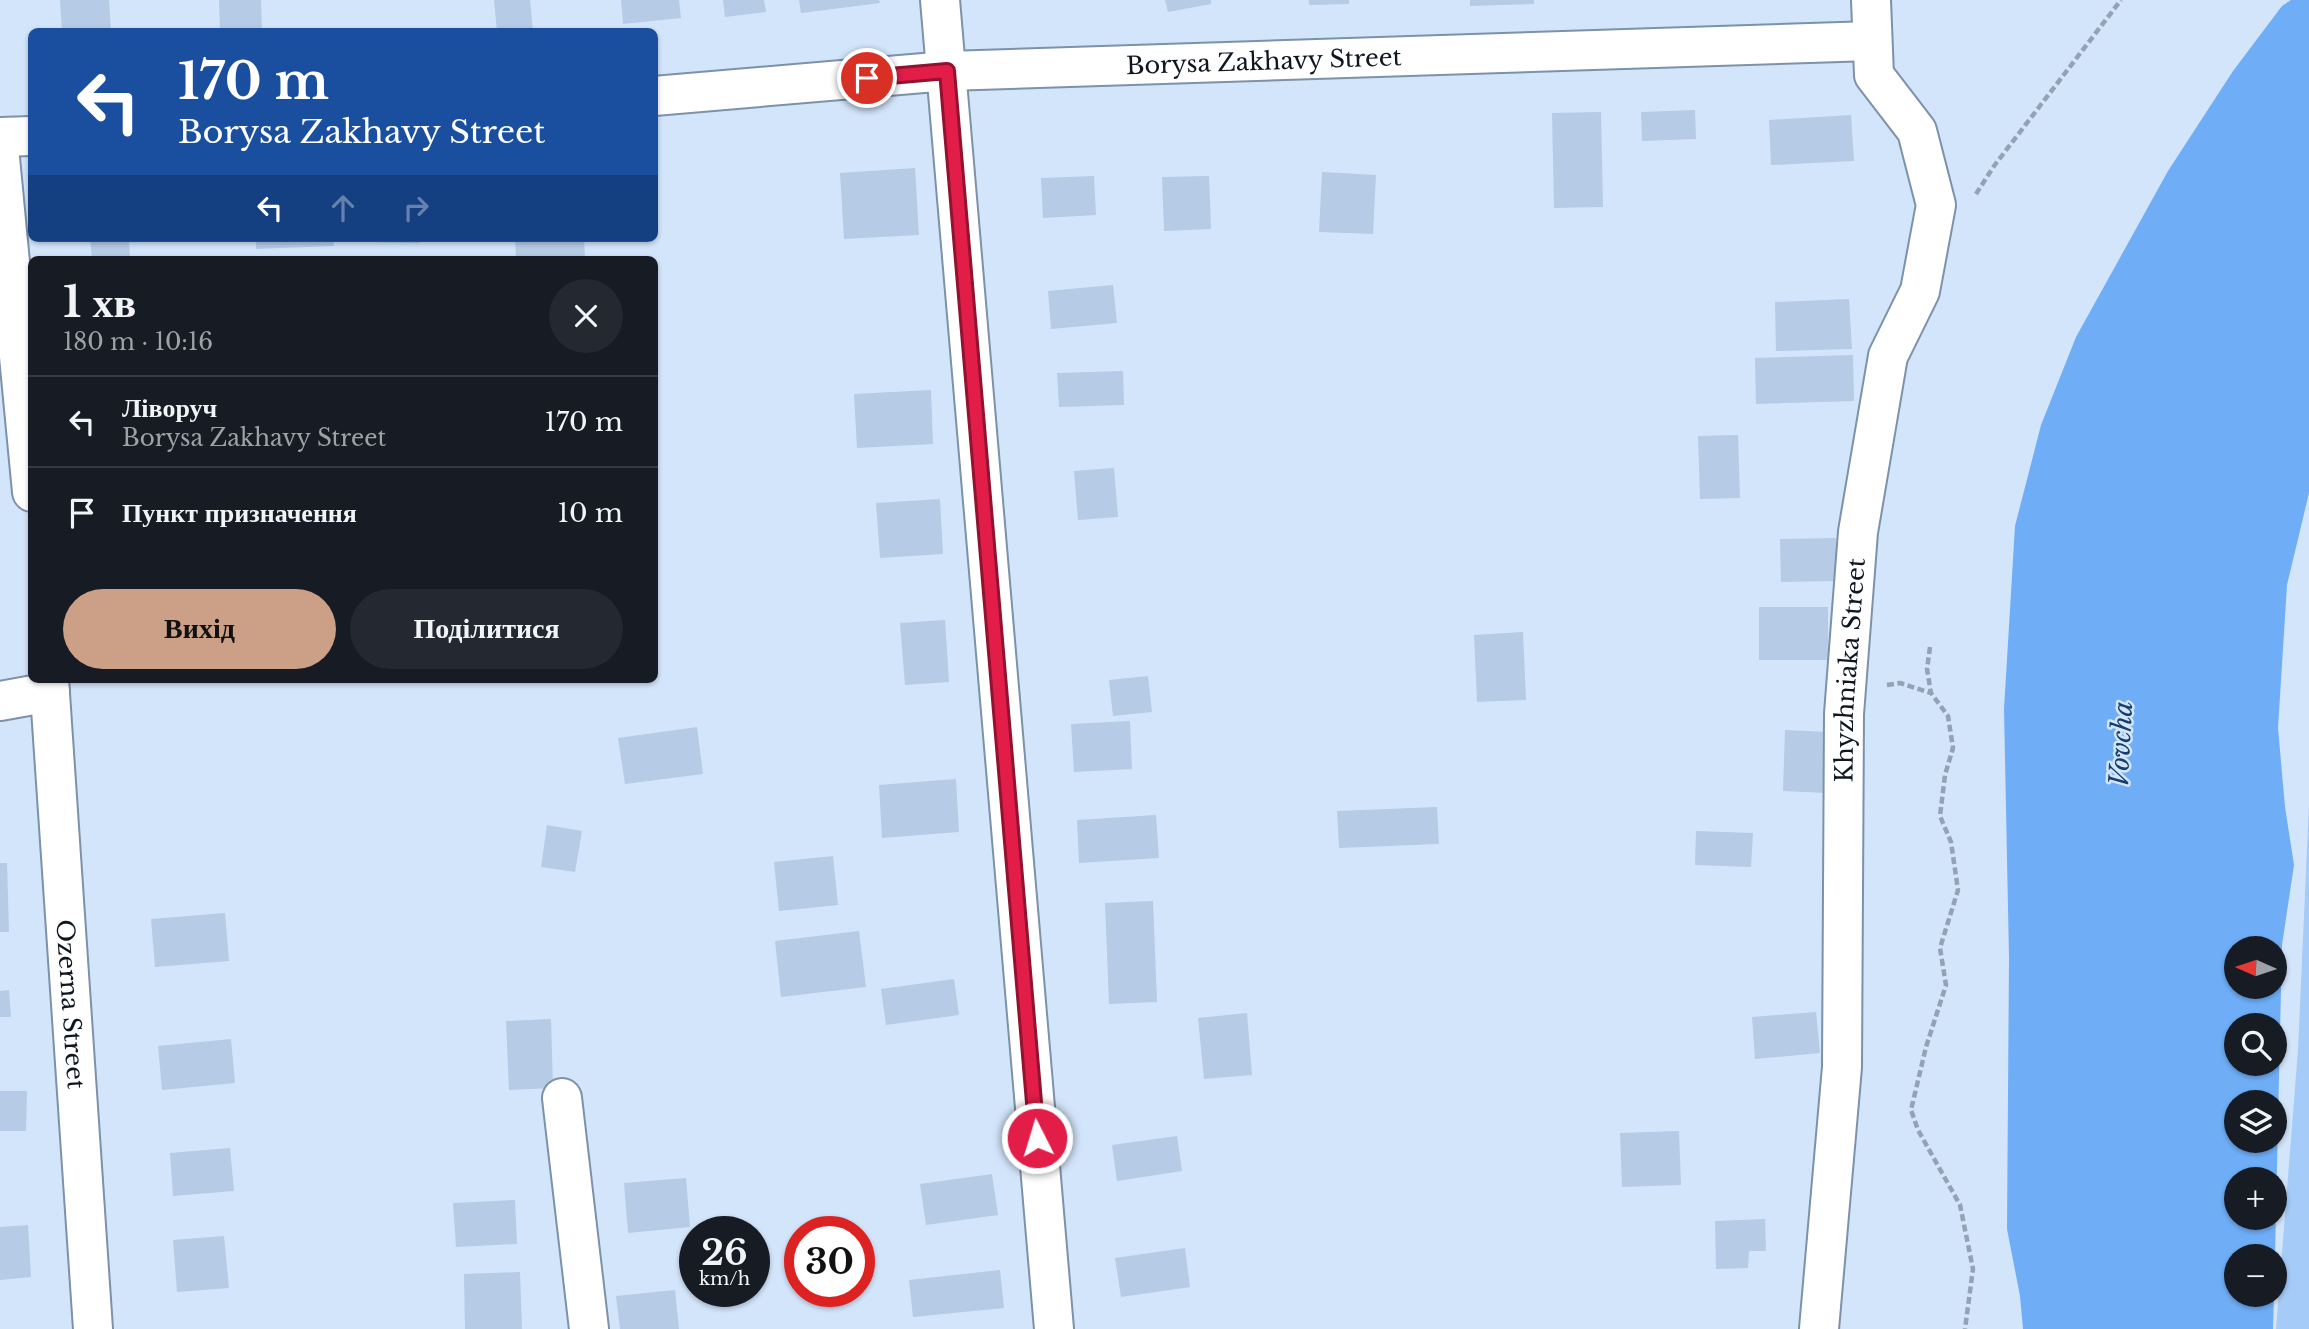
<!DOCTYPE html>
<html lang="uk">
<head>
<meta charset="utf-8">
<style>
  body { margin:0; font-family:"Libre Baskerville",serif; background:#242831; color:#f1f3f6; height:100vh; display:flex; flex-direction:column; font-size:26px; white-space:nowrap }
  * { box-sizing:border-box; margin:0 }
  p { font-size:23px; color:#9ea1a6 }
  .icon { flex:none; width:38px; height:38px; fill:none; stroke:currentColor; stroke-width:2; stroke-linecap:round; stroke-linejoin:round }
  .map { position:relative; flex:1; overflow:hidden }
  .panel { position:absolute; left:28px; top:256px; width:630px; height:427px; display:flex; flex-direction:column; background:#171b24; border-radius:10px; box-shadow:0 2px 5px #0004 }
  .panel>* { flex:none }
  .guide { position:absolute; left:28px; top:28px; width:630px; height:214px; border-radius:10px; box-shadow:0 2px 5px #0004; background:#1a4fa0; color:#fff; overflow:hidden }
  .needle { width:46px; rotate:273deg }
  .controls { position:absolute; left:2224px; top:936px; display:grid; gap:14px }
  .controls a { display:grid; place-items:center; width:63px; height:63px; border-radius:50%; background:#171b24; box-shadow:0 2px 5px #0004; font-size:35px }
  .speed { position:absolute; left:679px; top:1216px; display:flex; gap:14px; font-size:35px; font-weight:700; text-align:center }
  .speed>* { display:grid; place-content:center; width:91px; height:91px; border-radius:50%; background:#171b24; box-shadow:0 2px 5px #0004; line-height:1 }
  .speed small { font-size:18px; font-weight:400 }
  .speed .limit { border:10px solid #d22; background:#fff; color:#111 }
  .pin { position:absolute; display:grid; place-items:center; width:60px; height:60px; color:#fff; margin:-30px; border:4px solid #fff; border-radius:50%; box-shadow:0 2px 7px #0007 }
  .me { position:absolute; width:77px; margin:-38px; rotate:355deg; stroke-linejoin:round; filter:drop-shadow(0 0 5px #0008) }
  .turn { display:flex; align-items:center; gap:24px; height:147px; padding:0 35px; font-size:32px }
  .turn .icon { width:91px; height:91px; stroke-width:2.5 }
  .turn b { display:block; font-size:49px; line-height:60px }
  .lanes { display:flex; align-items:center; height:66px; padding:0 35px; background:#0003; justify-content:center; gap:35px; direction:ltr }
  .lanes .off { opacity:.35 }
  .round { display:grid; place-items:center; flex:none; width:74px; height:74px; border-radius:37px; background:#242831 }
  .overview { display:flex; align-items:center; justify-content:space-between; height:119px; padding:0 35px }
  h1 { font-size:42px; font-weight:700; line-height:52px }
  .action { display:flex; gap:14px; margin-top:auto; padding:14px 35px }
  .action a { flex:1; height:80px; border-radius:42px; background:#cca087; color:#111; font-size:28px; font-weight:700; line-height:80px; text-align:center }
  .action a+a { background:#242831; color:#f1f3f6 }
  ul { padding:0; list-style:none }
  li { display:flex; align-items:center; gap:21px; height:91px; padding:0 35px; border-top:2px solid #363941 }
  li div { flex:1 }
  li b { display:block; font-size:26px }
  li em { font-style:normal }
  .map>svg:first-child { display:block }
  .green { fill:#a5cbf8 }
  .water { fill:#6faef7; fill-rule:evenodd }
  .building { fill:#b5cbe6 }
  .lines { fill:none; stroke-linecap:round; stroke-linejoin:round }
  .minor-casing { stroke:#7c91aa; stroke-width:42 }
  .path { stroke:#93a2b4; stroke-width:4.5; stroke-dasharray:7 3.5; stroke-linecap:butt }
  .minor { stroke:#fff; stroke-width:38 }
  .route-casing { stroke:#92132f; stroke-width:18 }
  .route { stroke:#e11d48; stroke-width:12 }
  .labels { text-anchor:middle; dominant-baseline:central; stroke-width:5; stroke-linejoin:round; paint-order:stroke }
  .street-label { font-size:24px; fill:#0e161f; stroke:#d3e5fb }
  .water-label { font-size:26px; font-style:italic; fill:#143f6d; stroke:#d3e5fb }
</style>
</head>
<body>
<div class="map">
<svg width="2309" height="1329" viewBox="0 0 2309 1329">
  <rect width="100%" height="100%" fill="#d3e5fb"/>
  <path class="green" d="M2309 804V1329H2276L2298 1050Z"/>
  <path class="water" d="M2291 0H2309V493L2287 585 2278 728 2285 807 2294 865 2282 945 2275 1256H2236V1295H2274L2273 1329H2023L2020 1296 2007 1229 2009 958 2004 709 2015 526 2041 425 2076 337 2168 171 2233 71 2282 6ZM2275 948V987H2236V948ZM2236 1026H2275V1064H2236ZM2236 1102H2275V1141H2236ZM2236 1180H2275V1218H2236Z"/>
  <path class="building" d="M60 0H109L111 32H62Z
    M219 0H261L262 32H220Z
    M494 0H530L533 32H497Z
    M621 0H679L681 18 623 24Z
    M723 0H764L766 12 725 17Z
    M799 0H879L880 3 801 13Z
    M1165 0H1211V4L1168 12Z
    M1309 0H1349V4L1309 5Z
    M1470 0H1534V4L1470 6Z
    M1695 110 1696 139 1642 141 1641 112Z
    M1601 112 1603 207 1554 208 1552 113Z
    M1851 115 1854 161 1771 165 1769 120Z
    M915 168 919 235 844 239 840 173Z
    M1322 172 1376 175 1373 234 1319 232Z
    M1094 176 1096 215 1043 218 1041 178Z
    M1209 176 1211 229 1164 231 1162 177Z
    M90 238H129L130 258 92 259Z
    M256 238H333L334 246 256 249Z
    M375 238H419V243L374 242Z
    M515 238H584L585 259H516Z
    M1113 285 1117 323 1051 329 1048 291Z
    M1849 299 1852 349 1776 351 1775 302Z
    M1853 355 1854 401 1756 404 1755 358Z
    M1123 371 1124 405 1059 407 1057 373Z
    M931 390 933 444 857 448 854 394Z
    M1738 435 1740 498 1700 499 1698 436Z
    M1114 468 1118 517 1078 520 1074 471Z
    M940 499 943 554 880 558 876 503Z
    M1836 538 1837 581 1781 582 1780 539Z
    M1759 607H1828V660H1759Z
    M945 620 949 682 905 685 900 623Z
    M1523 632 1526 700 1477 702 1474 635Z
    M1148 676 1152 712 1113 716 1109 680Z
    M1130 721 1132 769 1074 772 1071 724Z
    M697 727 703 774 625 784 618 738Z
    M1785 730 1829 732 1827 793 1783 791Z
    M956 779 959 832 882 838 879 785Z
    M1437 807 1439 844 1339 848 1337 811Z
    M1156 815 1159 858 1079 863 1077 820Z
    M547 825 582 831 575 872 541 867Z
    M1696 831 1753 833 1751 867 1695 865Z
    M833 856 838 905 779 911 774 862Z
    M0 863H7L9 932H0Z
    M1153 901 1157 1002 1109 1004 1105 903Z
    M225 913 229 961 155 967 151 919Z
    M859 931 866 987 781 997 775 941Z
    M954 979 959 1015 886 1025 881 989Z
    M9 990 11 1017H0V991Z
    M1816 1012 1820 1053 1755 1059 1752 1017Z
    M1247 1013 1252 1075 1204 1079 1198 1018Z
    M551 1019 553 1088 509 1090 506 1021Z
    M231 1039 235 1083 162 1090 158 1046Z
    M0 1091H27L26 1131H0Z
    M1679 1131 1681 1185 1622 1187 1620 1133Z
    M1177 1136 1182 1171 1117 1181 1112 1145Z
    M230 1148 234 1191 173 1196 170 1153Z
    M992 1174 998 1215 926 1225 920 1184Z
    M686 1178 690 1227 628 1233 624 1183Z
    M515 1200 517 1244 456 1247 453 1203Z
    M1765 1219 1766 1251H1749L1748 1268 1716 1269 1715 1221Z
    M28 1225 31 1277 0 1280V1227Z
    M224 1236 229 1288 177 1292 173 1240Z
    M1185 1248 1190 1287 1121 1297 1115 1258Z
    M1000 1270 1004 1308 913 1317 909 1280Z
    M520 1272 522 1329H465L464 1274Z
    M675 1290 679 1329H620L616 1296Z"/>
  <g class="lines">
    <g class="minor-casing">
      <g id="minor">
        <path d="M940 0 1054 1329"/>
        <path id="s1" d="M654 96 947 71 1872 41"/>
        <path d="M0 137 32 136"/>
        <path d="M0 158 32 492"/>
        <path id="s2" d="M49 679 93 1329"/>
        <path d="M0 701 50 692"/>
        <path d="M562 1098 589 1329"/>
        <path id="s3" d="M1819 1329 1842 1067 1844 714 1858 532 1888 356 1920 291 1936 205 1917 131 1874 75 1871 0"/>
      </g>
    </g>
    <path class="path" d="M1976 194 1994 166 2121 0
      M1930 647 1927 669 1931 693 1948 716 1953 748 1945 775 1940 816 1951 842 1958 890 1940 948 1946 985 1926 1047 1911 1110 1918 1130 1960 1205 1973 1269 1965 1329
      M1887 685 1900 683 1931 693"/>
    <use href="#minor" class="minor"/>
  </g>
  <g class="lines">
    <g class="route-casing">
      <path id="route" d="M867 78 947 71 1037 1138"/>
    </g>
    <use href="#route" class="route"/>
  </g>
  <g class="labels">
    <g class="street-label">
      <text stroke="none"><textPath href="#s1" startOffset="611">Borysa Zakhavy Street</textPath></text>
      <text stroke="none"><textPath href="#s3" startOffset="660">Khyzhniaka Street</textPath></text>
      <text stroke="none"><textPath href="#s2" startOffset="326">Ozerna Street</textPath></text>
    </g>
    <g class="water-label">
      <text transform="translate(2121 744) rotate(-87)">Vovcha</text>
    </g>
  </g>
</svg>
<div class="controls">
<a><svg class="needle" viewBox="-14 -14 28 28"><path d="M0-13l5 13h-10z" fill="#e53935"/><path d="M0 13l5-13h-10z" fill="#9ea1a6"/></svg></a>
<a><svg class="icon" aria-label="search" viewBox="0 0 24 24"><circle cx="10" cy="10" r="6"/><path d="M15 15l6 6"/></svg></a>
<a><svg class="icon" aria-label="layers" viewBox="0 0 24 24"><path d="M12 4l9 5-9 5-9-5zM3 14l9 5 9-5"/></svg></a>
<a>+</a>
<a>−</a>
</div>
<div class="speed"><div>26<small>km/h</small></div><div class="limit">30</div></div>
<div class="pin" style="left:867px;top:78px;background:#d93025"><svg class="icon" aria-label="arrive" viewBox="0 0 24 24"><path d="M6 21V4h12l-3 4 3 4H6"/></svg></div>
<svg class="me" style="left:1037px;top:1138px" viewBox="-20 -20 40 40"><circle r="17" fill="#e11d48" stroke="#fff" stroke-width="3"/><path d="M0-11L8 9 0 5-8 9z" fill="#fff"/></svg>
<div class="guide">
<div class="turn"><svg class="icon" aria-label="left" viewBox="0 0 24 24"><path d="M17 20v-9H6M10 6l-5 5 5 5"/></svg><div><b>170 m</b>Borysa Zakhavy Street</div></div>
<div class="lanes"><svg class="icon" aria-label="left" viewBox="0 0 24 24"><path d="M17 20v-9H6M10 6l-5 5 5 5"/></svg><svg class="icon off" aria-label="ahead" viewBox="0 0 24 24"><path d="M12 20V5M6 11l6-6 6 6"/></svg><svg class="icon off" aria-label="right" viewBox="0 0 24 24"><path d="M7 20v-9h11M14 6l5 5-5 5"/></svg></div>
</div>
<section class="panel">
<div class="overview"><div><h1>1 хв</h1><p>180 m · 10:16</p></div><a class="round"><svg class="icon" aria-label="close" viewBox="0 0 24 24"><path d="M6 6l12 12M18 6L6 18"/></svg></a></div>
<ul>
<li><svg class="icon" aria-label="left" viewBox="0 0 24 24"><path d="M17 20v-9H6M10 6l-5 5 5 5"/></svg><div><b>Ліворуч</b><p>Borysa Zakhavy Street</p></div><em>170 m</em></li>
<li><svg class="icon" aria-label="arrive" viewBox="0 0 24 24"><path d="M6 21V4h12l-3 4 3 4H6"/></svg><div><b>Пункт призначення</b></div><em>10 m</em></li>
</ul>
<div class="action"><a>Вихід</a><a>Поділитися</a></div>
</section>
</div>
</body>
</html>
